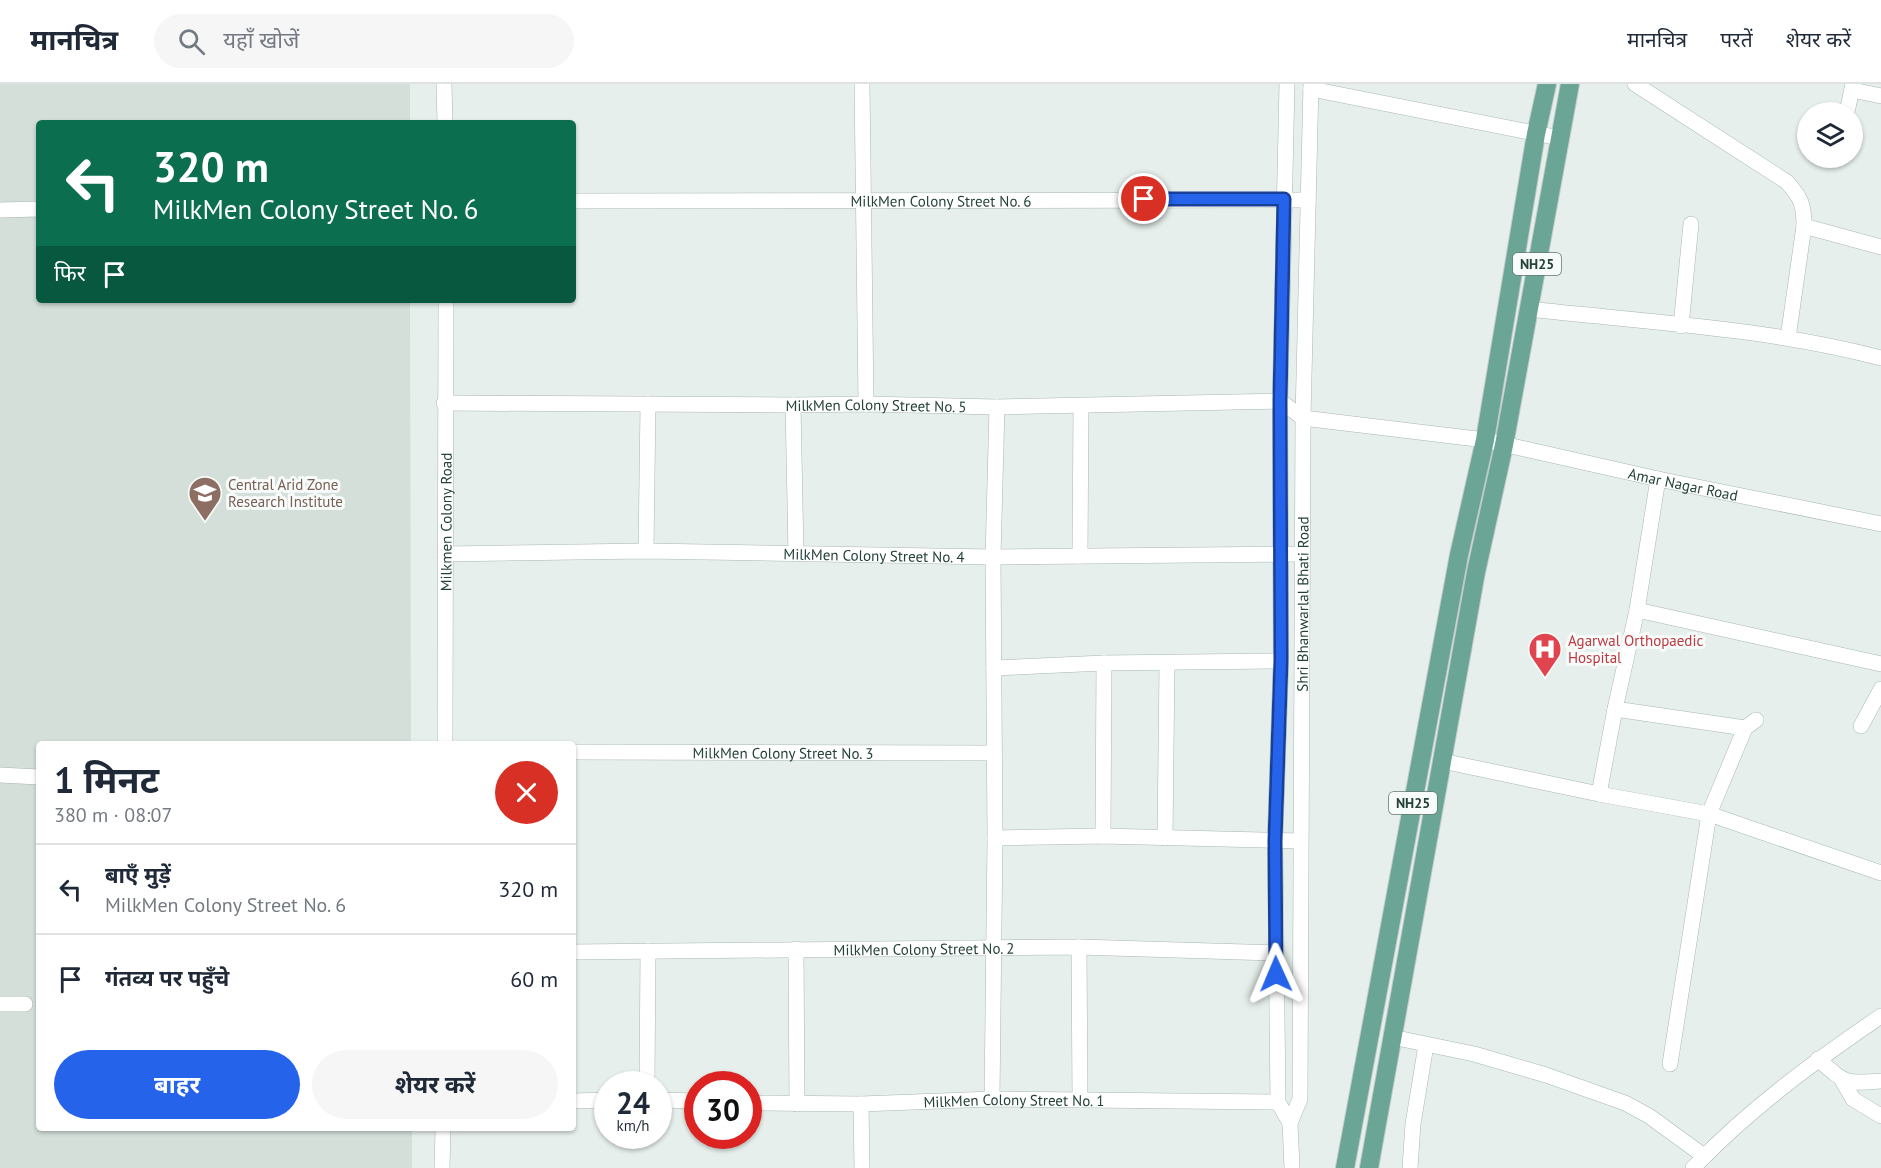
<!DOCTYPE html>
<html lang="hi">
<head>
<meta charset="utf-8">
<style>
  body { margin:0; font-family:"PT Sans","Noto Sans Devanagari",sans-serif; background:#f6f6f7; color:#1f2937; height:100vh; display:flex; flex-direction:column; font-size:22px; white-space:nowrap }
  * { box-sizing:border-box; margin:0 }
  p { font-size:20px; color:#747a83 }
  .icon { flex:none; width:33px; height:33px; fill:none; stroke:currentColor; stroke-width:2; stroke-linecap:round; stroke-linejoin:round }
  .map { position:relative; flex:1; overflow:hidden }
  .side { position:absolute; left:36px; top:657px; width:540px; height:390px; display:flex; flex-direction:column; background:#fff; border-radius:6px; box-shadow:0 2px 4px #0004 }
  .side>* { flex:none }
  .top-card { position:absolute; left:36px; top:36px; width:540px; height:183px; border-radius:6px; box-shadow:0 2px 4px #0004; background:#0b6e4f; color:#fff; overflow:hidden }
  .controls { position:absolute; left:1797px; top:18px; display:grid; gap:12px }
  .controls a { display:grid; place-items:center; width:66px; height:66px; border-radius:50%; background:#fff; box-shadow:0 2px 4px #0004; font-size:30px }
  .speed { position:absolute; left:594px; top:987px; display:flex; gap:12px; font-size:30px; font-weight:700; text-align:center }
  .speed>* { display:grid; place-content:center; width:78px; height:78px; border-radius:50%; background:#fff; box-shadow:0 2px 4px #0004; line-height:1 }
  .speed small { font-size:15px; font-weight:400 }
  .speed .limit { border:9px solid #d22; background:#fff; color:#111 }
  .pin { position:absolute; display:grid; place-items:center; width:51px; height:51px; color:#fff; margin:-26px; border:3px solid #fff; border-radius:50%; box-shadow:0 2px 6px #0007 }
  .me { position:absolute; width:66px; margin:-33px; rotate:359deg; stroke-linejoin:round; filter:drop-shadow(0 0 4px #0008) }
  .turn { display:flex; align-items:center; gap:21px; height:126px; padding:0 18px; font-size:27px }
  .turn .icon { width:78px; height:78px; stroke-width:2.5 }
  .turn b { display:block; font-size:42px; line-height:51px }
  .then { display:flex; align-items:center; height:57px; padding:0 18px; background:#0003; gap:12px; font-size:22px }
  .round { display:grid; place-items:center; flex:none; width:63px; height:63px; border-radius:32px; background:#f6f6f7 }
  .head { display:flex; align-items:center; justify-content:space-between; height:102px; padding:0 18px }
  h1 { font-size:36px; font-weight:700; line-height:45px }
  .cta { display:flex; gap:12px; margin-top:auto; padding:12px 18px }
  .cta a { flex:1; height:69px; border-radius:36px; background:#2563eb; color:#fff; font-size:24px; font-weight:700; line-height:69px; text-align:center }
  .cta a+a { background:#f6f6f7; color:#1f2937 }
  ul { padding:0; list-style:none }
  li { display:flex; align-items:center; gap:18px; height:90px; padding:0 18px; border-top:2px solid #e0e1e3 }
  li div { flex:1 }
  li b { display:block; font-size:22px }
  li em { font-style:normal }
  header { display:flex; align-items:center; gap:36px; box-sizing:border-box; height:84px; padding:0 30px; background:#fff; border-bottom:2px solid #e0e1e3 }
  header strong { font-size:28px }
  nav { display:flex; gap:33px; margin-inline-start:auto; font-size:21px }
  .search { width:420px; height:54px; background:#f6f6f7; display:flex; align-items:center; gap:15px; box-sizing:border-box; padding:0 21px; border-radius:33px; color:#747a83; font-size:22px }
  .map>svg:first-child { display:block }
  .built { fill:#d4dfda }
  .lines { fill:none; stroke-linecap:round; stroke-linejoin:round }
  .minor-casing { stroke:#a8b8b2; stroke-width:16 }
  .major-casing { stroke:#c2cac8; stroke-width:20 }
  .minor { stroke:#fff; stroke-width:15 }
  .major { stroke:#6aa596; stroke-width:18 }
  .route-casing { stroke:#184099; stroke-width:15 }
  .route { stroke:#2563eb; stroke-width:10 }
  .labels { text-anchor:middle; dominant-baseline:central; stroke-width:6; stroke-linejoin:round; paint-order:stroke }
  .shield { fill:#f7fbf9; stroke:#637a73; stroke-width:1.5 }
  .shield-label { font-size:14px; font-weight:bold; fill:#24423a }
  .street-label { font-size:15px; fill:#24423a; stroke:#f7fbf9 }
  .education-label { font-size:15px; fill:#785e54; stroke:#f7fbf9; text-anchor:start }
  .health-label { font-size:15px; fill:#be3a42; stroke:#f7fbf9; text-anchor:start }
</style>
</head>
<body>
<header>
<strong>मानचित्र</strong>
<div class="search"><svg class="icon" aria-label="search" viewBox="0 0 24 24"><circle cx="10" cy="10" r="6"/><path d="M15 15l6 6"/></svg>यहाँ खोजें</div>
<nav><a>मानचित्र</a><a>परतें</a><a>शेयर करें</a></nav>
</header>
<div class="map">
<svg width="1881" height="1084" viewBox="0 0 1881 1084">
  <rect width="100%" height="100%" fill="#e6efeb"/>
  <path class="built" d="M0 0H410V39H39V216H410L411 660H39V1044H412V1084H0Z"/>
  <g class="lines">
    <g class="minor-casing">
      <g id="minor">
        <path d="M444 0 445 39"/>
        <path d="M862 0 866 320"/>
        <path d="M1287 0 1280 317 1281 577 1275 757 1278 1018 1290 1039"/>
        <path d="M1635 0 1787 98C1801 114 1804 120 1804 142L1881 163"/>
        <path d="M1311 5 1560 54"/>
        <path d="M1852 6 1881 12"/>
        <path d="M1847 28 1853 0"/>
        <path id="s1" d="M573 117 1308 116"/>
        <path d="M0 126 39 125"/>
        <path d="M1529 225C1645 238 1768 244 1881 274"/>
        <path d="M1681 242 1691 140"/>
        <path d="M1788 254 1804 142"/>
        <path id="s2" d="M444 319 793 321 866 320 997 323 1280 317 1303 334 1485 356 1658 395 1881 440"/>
        <path d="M793 321 796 470"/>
        <path d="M646 467 648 320"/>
        <path id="s3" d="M445 470 646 467 993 473 1302 470"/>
        <path d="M1080 472 1081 322"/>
        <path d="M1637 526 1881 580"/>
        <path d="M994 584 1104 579 1281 577"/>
        <path d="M1615 625 1745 644"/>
        <path d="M1861 642 1881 605"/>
        <path id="s4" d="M445 660 446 216"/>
        <path id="s5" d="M573 668 994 669"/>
        <path d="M1442 677 1599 710 1615 625 1637 526 1658 395"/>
        <path d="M0 691 39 693"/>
        <path d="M1599 710 1709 730 1745 644 1756 636"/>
        <path d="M1103 752 1104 579"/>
        <path d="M995 754 1103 752 1300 757"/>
        <path d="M1165 754 1167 579"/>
        <path d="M1079 863 1080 1016"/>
        <path d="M796 865 797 1020"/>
        <path id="s6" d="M573 868 1079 863 1276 869"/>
        <path d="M0 920H25"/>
        <path d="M1392 953 1474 970 1546 991 1625 1019 1649 1032 1704 1072"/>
        <path d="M1818 975C1845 999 1844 1000 1881 997"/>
        <path d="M1670 980 1709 730 1881 789"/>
        <path d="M1842 996 1853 1015 1881 1032"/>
        <path d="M647 1000 648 867"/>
        <path d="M992 1015 995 754 993 473 997 323"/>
        <path d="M658 1016 698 1017"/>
        <path d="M573 1017 608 1016"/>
        <path id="s7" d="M748 1019 861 1020 992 1015 1278 1018"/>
        <path d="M861 1020 862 1084"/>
        <path d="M442 1084 443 1044"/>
        <path id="s8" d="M1292 1084 1290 1039 1300 1015 1303 334 1311 0"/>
        <path d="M1410 1084 1413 1040 1426 961"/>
        <path d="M1693 1084C1748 1026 1815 977 1881 932"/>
      </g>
    </g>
    <g class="major-casing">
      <path id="major" d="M1345 1084 1459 471 1485 356 1536 50 1547 0
        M1369 1084 1476 488 1504 361 1570 0"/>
    </g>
    <use href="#minor" class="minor"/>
    <use href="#major" class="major"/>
  </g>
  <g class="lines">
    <g class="route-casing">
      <path id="route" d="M1144 115H1284L1280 317 1281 576 1275 757 1276 890"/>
    </g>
    <use href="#route" class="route"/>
  </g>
  <defs>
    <g id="university-pin" transform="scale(1.725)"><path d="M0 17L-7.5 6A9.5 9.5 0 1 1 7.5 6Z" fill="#8d6e63" stroke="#f7fbf9"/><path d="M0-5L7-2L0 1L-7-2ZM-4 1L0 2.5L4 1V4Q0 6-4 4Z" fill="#fff"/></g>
    <g id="hospital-pin" transform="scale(1.725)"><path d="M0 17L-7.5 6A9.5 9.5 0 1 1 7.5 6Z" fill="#e0444e" stroke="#f7fbf9"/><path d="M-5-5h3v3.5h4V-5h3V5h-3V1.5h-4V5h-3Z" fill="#fff"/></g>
  </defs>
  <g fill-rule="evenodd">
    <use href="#university-pin" x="205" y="409"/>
    <use href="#hospital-pin" x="1545" y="565"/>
  </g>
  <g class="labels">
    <g class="shield">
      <rect x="1513" y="169" width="48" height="22" rx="4.5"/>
      <rect x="1389" y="708" width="48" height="22" rx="4.5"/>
    </g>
    <g class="shield-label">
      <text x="1537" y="180">NH25</text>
      <text x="1413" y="719">NH25</text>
    </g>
    <g class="street-label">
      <text stroke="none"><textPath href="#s1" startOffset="368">MilkMen Colony Street No. 6</textPath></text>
      <text stroke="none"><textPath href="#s2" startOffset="432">MilkMen Colony Street No. 5</textPath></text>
      <text stroke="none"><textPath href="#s2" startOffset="1251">Amar Nagar Road</textPath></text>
      <text stroke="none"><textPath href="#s4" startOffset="222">Milkmen Colony Road</textPath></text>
      <text stroke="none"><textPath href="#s3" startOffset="429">MilkMen Colony Street No. 4</textPath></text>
      <text stroke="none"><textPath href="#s8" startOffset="566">Shri Bhanwarlal Bhati Road</textPath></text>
      <text stroke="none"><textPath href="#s5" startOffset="210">MilkMen Colony Street No. 3</textPath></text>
      <text stroke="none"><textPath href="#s6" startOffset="351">MilkMen Colony Street No. 2</textPath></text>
      <text stroke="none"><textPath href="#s7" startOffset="266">MilkMen Colony Street No. 1</textPath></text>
    </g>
    <g class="education-label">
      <text x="228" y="400">Central Arid Zone<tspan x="228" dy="17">Research Institute</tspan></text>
    </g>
    <g class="health-label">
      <text x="1568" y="556">Agarwal Orthopaedic<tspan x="1568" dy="17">Hospital</tspan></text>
    </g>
  </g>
</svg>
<div class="controls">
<a><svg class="icon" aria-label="layers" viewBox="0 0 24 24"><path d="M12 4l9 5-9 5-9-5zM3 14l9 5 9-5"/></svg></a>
</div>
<div class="speed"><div>24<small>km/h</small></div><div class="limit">30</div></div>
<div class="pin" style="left:1144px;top:115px;background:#d93025"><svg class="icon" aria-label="arrive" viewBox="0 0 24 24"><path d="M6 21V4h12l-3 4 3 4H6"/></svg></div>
<svg class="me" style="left:1276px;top:890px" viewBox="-20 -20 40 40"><path d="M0-17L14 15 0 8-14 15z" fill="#2563eb" stroke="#fff" stroke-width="4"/></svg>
<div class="top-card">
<div class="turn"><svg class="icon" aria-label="left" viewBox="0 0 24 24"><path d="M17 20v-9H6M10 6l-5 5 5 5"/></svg><div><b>320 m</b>MilkMen Colony Street No. 6</div></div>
<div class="then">फिर<svg class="icon" aria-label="arrive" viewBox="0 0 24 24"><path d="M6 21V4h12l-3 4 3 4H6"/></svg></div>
</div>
<section class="side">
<div class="head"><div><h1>1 मिनट</h1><p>380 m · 08:07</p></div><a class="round" style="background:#d93025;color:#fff"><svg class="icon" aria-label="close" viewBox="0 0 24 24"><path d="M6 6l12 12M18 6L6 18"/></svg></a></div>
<ul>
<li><svg class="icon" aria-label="left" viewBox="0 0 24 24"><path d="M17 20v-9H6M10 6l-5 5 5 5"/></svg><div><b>बाएँ मुड़ें</b><p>MilkMen Colony Street No. 6</p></div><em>320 m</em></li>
<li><svg class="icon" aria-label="arrive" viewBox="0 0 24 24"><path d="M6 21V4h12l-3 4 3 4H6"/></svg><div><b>गंतव्य पर पहुँचे</b></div><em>60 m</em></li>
</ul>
<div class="cta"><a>बाहर</a><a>शेयर करें</a></div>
</section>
</div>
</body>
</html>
